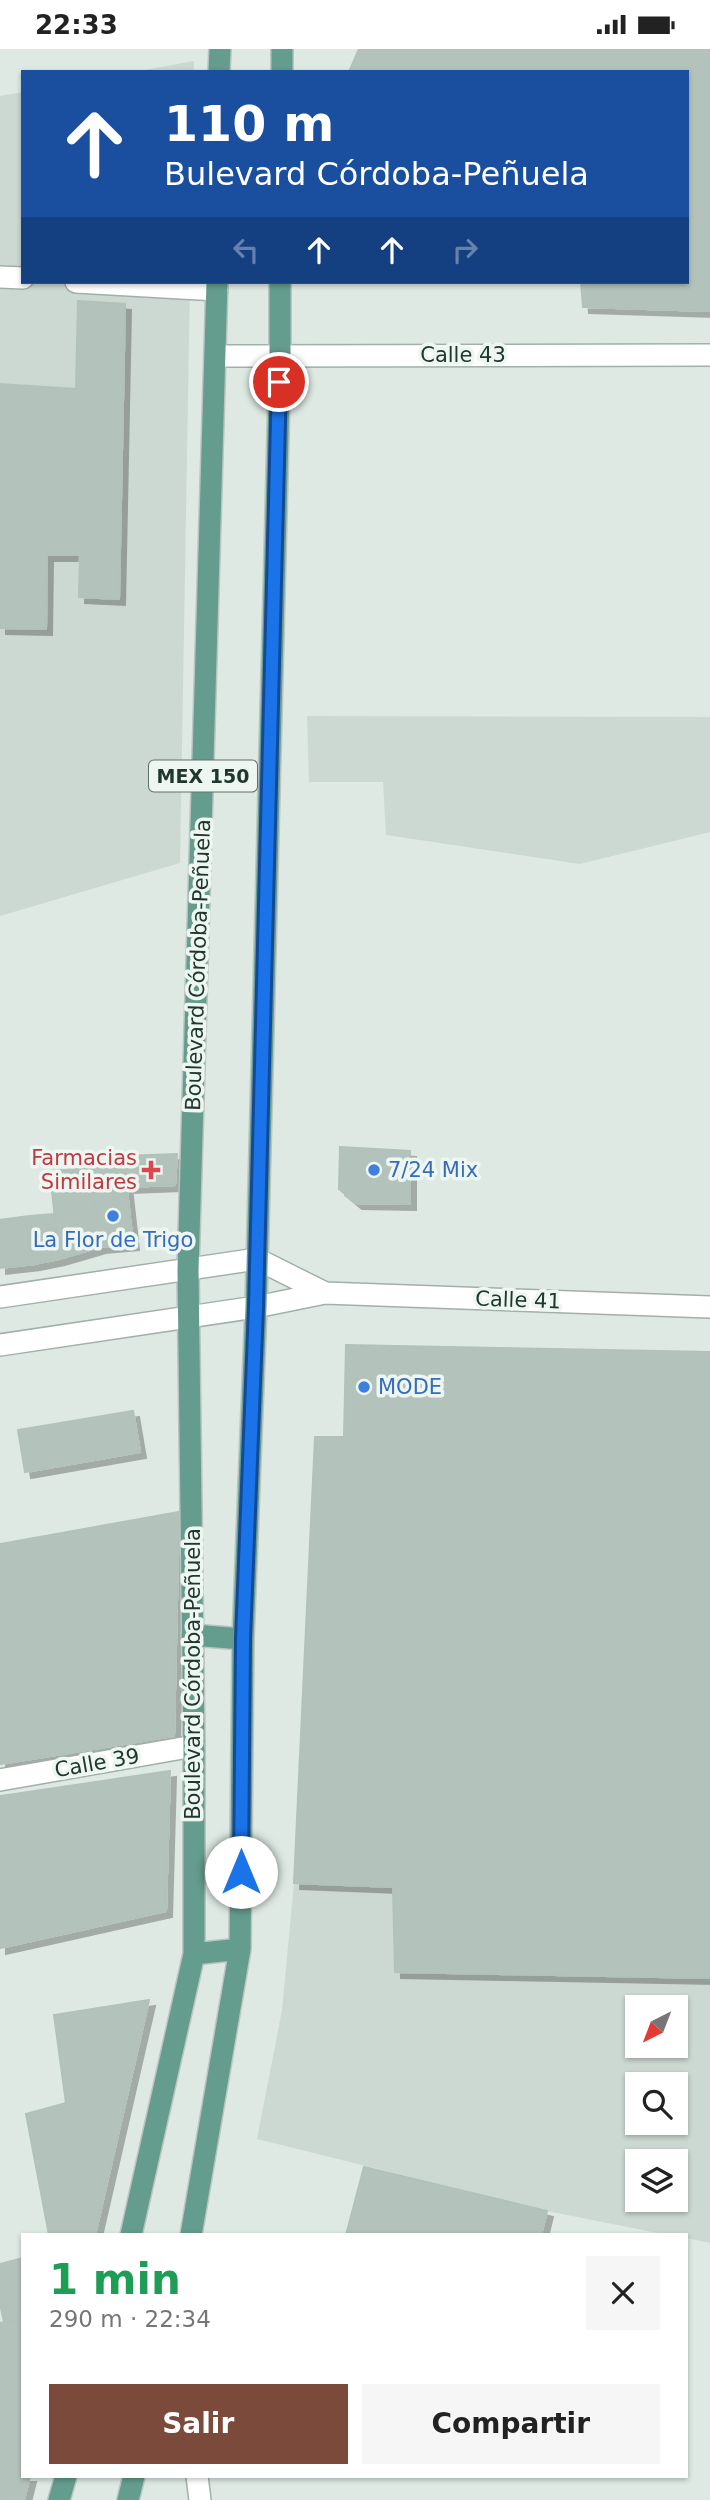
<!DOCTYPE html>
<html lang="es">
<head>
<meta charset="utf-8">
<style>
  body { margin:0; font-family:"DejaVu Sans",sans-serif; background:#f6f6f6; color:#222; height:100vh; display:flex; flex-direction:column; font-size:26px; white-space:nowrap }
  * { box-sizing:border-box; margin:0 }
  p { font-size:23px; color:#767676 }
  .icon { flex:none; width:38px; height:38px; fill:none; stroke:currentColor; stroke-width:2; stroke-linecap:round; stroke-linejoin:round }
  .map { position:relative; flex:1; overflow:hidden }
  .panel { position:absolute; left:21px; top:2184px; width:667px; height:245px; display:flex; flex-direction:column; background:#fff; border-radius:0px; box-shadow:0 2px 5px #0004 }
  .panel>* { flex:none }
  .guide { position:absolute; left:21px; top:21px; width:668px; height:214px; border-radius:0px; box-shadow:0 2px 5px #0004; background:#1a4fa0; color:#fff; overflow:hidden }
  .needle { width:46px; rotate:222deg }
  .controls { position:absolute; left:625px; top:1946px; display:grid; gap:14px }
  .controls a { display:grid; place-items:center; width:63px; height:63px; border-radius:0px; background:#fff; box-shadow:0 2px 5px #0004; font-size:35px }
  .pin { position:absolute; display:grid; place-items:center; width:60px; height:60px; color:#fff; margin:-30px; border:4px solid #fff; border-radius:50%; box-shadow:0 2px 7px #0007 }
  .me { position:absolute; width:77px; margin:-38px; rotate:0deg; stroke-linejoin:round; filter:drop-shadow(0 0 5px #0008) }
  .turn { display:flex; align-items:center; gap:24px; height:147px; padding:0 28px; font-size:32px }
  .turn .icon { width:91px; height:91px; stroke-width:2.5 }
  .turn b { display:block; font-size:49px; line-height:60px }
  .lanes { display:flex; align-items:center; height:66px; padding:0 28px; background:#0003; justify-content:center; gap:35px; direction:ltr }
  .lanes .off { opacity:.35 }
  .round { display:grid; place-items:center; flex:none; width:74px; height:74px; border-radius:0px; background:#f6f6f6 }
  .overview { display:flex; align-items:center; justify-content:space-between; height:119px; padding:0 28px }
  h1 { font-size:42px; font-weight:700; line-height:52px; color:#1e9e55 }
  .button { display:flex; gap:14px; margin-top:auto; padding:14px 28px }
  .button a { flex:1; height:80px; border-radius:0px; background:#7c4a3b; color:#fff; font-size:28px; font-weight:700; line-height:80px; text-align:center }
  .button a+a { background:#f6f6f6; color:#222 }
  .status { display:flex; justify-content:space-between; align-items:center; height:49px; padding:0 35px; background:#fff; direction:ltr }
  .status svg { height:19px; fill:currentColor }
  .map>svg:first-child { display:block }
  .built { fill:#ccd8d2; fill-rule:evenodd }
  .building { fill:#b3c3bc; stroke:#b1c2ba; stroke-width:2; filter:url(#shadow) }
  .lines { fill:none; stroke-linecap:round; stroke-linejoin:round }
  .minor-casing { stroke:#a1b0aa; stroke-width:24 }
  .major-casing { stroke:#bcc3c1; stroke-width:24 }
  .minor { stroke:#fff; stroke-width:21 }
  .major { stroke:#649c8d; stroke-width:21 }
  .route-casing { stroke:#114b97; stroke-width:18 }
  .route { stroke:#1a73e8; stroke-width:12 }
  .health-dot { fill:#e0444e; stroke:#eef6f1; stroke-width:2.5 }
  .shop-dot { fill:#3f7fe0; stroke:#eef6f1; stroke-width:2.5 }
  .labels { text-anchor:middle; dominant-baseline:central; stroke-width:7; stroke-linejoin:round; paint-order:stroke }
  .shield { fill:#eef6f1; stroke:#5e706a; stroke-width:2 }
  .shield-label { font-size:19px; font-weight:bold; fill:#203730 }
  .street-label { font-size:21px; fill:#203730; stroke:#eef6f1 }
  .health-label { font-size:21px; fill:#be3a42; stroke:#eef6f1; text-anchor:end }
  .shop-label { font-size:21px; fill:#366cbe; stroke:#eef6f1; text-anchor:start }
</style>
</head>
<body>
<div class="status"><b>22:33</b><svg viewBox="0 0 49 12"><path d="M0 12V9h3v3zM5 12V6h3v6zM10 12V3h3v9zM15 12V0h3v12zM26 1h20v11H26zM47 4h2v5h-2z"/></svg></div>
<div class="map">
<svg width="710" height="2451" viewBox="0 0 710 2451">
  <defs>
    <filter id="shadow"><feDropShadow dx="6" dy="6" stdDeviation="0" flood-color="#0004"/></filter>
  </defs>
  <rect width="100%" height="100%" fill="#dee9e3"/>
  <path class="built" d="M194 12V23H134Z
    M23 43V233H190L180 814 0 867V47Z
    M307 667 710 668V783L580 815 386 786 383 733H309Z
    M346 1296 710 1303V2194L686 2189V2186H668L547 2162 257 2090 282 1961 294 1834 315 1388H344ZM637 1958H676V1997H637ZM637 2035H676V2074H637ZM637 2112H676V2151H637Z"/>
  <path class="building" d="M359 0H710V262L583 258 581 233H688V23H349Z
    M78 252 125 255 119 550 79 548 80 506H47L46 580 0 579V335L76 340Z
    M340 1098 410 1102V1155L356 1154 339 1140Z
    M177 1105 175 1136 126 1138 124 1107Z
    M124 1115 133 1195 100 1198 91 1119Z
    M91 1119 100 1198 59 1210 50 1122Z
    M53 1165 59 1210 34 1215 30 1167Z
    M30 1167 34 1215 0 1219V1171Z
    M346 1296 710 1303V1929L395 1923 393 1838 294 1834 315 1388H344Z
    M133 1362 140 1403 25 1423 18 1381Z
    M179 1463 174 1687 0 1715V1495Z
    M170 1722 166 1862 0 1899V1747Z
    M149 1951 95 2186H49L26 2065 66 2054 54 1966Z
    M364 2118 547 2162 541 2186H346Z
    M23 2209V2271L4 2273 0 2255V2215Z
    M23 2271V2427H30L24 2451H0V2274Z"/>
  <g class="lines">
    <g class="minor-casing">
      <path id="minor" d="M0 228 23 229
        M76 233 217 241
        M216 307 710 306
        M0 1248 257 1210 325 1244
        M0 1296 256 1258 325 1244 710 1258
        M0 1731 194 1697
        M197 2427 200 2451"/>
    </g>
    <g class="major-casing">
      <path id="major" d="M219 23 220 0
        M282 23V0
        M192 1586 243 1590
        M194 1905 240 1900
        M131 2186 194 1905V1697L188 1221 217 233
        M191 2186 240 1900 243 1590 256 1258 280 306V233
        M59 2451 66 2427
        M128 2451 134 2427"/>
    </g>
    <use href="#minor" class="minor"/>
    <use href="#major" class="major"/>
  </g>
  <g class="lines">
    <g class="route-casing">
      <path id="route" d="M241 1823 243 1590 256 1258 279 333"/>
    </g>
    <use href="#route" class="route"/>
  </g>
  <path class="health-dot" d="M147.5 1110.5h7v7h7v7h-7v7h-7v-7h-7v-7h7z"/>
  <g class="shop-dot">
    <circle cx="374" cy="1121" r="7"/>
    <circle cx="113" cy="1167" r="7"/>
    <circle cx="364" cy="1338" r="7"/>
  </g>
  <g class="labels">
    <rect class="shield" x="149" y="711.5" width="108" height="31" rx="5"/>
    <g class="shield-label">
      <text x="203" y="727">MEX 150</text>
    </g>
    <g class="street-label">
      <text x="463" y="306">Calle 43</text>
      <text transform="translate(198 916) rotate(-88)">Boulevard Córdoba-Peñuela</text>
      <text transform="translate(518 1251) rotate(2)">Calle 41</text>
      <text transform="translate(193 1625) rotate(-90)">Boulevard Córdoba-Peñuela</text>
      <text transform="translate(97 1714) rotate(-10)">Calle 39</text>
    </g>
    <g class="health-label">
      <text x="137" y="1109">Farmacias<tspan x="137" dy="24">Similares</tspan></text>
    </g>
    <g class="shop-label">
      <text x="388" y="1121">7/24 Mix</text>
      <text x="113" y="1191" text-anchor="middle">La Flor de Trigo</text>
      <text x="378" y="1338">MODE</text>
    </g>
  </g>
</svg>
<div class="controls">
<a><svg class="needle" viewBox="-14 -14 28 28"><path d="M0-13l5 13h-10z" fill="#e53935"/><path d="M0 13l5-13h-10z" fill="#767676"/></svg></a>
<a><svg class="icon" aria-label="search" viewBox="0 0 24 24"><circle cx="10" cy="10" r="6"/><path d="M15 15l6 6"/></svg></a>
<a><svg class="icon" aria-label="layers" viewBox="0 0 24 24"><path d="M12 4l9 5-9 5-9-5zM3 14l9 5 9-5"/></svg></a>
</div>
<div class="pin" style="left:279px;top:333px;background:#d93025"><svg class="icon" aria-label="arrive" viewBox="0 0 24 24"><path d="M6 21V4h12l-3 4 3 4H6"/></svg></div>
<svg class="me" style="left:241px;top:1823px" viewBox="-20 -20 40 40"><circle r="19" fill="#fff"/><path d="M0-13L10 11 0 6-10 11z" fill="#1a73e8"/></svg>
<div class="guide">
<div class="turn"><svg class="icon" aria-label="ahead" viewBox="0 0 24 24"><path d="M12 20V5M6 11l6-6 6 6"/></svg><div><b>110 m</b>Bulevard Córdoba-Peñuela</div></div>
<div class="lanes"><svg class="icon off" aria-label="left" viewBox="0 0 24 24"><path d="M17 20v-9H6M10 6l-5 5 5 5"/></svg><svg class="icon" aria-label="ahead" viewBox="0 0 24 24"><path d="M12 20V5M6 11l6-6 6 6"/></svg><svg class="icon" aria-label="ahead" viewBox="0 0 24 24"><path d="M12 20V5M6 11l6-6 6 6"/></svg><svg class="icon off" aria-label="right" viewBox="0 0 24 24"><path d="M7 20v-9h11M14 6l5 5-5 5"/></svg></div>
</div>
<section class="panel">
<div class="overview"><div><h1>1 min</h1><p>290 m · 22:34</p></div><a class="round"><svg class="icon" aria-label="close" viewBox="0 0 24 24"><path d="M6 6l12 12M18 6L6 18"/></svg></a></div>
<div class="button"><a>Salir</a><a>Compartir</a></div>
</section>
</div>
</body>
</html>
